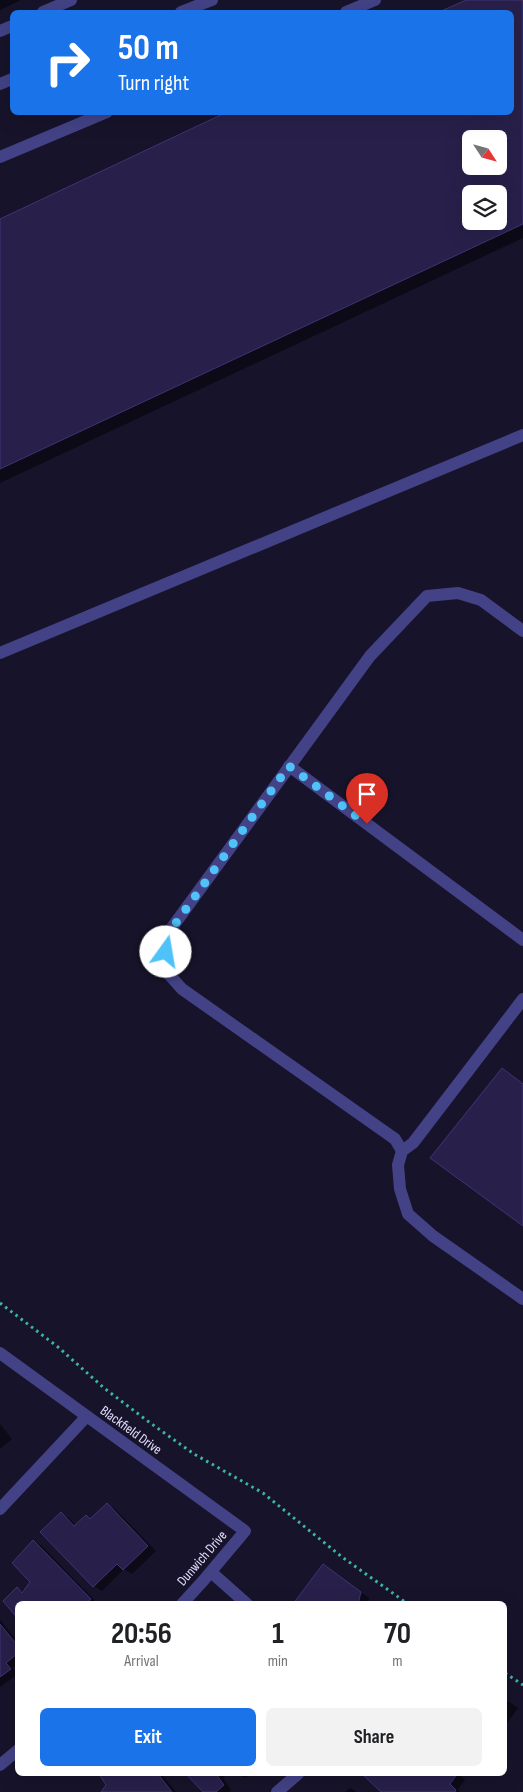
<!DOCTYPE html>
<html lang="en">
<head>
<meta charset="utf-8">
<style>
  body { margin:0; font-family:"Sofia Sans Condensed",sans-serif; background:#f2f2f2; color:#202124; height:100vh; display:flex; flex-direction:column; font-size:19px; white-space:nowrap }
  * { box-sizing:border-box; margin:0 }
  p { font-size:16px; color:#757577 }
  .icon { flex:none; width:28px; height:28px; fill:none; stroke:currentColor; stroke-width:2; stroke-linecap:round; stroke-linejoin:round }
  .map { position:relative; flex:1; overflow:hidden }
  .sheet { position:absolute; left:15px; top:1601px; width:492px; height:175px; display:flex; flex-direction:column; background:#fff; border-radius:8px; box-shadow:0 5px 20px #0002 }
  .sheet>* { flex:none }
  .hud { position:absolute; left:10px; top:10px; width:504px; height:105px; border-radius:8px; box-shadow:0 5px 20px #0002; background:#1a73e8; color:#fff; overflow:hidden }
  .needle { width:32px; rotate:126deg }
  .fabs { position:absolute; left:462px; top:130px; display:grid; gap:10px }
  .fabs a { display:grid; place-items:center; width:45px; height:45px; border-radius:8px; background:#fff; box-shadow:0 5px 20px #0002; font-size:25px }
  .pin { position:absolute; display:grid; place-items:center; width:42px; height:42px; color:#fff; margin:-51px -21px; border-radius:50% 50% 50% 0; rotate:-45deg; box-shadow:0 0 5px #0007 }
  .pin .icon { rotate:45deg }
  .me { position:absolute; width:55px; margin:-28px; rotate:13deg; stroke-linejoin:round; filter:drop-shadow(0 0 4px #0008) }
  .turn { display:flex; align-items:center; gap:18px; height:105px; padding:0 25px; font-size:22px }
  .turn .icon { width:65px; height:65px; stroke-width:2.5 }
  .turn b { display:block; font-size:35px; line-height:42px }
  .eta { display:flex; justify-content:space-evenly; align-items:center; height:85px; text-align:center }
  .eta b { font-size:30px; font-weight:700; line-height:35px }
  .cta { display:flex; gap:10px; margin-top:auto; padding:10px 25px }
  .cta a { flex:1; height:58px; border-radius:8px; background:#1a73e8; color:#fff; font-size:20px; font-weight:700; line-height:58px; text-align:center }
  .cta a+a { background:#f2f2f2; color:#202124 }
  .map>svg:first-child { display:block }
  .shadow { fill:#0007; fill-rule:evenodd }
  .building { fill:#28204a; stroke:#403474; fill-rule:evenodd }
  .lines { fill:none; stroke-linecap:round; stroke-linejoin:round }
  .path { stroke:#3ab5ab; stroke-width:3; stroke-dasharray:2.5 4; stroke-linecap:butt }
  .minor { stroke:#434286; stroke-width:12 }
  .route { stroke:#4fc3f7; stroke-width:9; stroke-dasharray:0 16.2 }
  .labels { text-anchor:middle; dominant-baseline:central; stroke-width:5; stroke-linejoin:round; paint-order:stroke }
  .street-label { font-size:14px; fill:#e1defd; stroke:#17132a }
</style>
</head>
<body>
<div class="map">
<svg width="523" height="1792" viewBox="0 0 523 1792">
  <rect width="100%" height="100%" fill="#17132a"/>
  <path class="shadow" d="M0 0H21L0 10Z
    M469 0H523V238L0 483V220L511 112V12H442ZM471 139H499V166H471ZM471 194H499V221H471Z
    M0 1424 12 1439 0 1449Z
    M107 1504 115 1509 156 1551 132 1574 124 1569 102 1591 94 1586 61 1513 69 1518 76 1526 91 1520Z
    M34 1541 42 1546 98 1604H18L17 1589 24 1593 31 1582Z
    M331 1570 369 1598 368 1604H295Z
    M0 1620 18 1642V1664L13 1668 18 1674 0 1687Z
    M505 1699 518 1708 505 1726Z
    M100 1774H161L176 1792H102L108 1786Z
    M188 1774H227L223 1778 231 1790 229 1792H205Z
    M238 1774H250L245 1778Z
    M364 1774H459L465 1780 458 1789 460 1792H383Z
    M350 1788 357 1792H345Z"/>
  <path class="building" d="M466 0H523V224L0 469V219L227 112H511V12H439ZM471 139H499V166H471ZM471 194H499V221H471Z
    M502 1068 523 1084V1226L430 1158Z
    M107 1503 148 1546 123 1570 117 1564 93 1587 40 1532 61 1512 74 1526 86 1515 90 1519Z
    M33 1540 91 1599 85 1604H18V1619L3 1601 17 1587 22 1593 30 1582 12 1563Z
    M323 1564 361 1592 358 1604H293Z
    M0 1624 18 1646V1653L6 1663 11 1669 0 1677Z
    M99 1774H158L172 1792H101L106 1785Z
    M186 1774H216L224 1785 216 1792H203Z
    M362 1774H457L450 1784 456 1790 455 1792H381Z"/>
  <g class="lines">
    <path class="path" d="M0 1303 58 1347 104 1388 149 1422 194 1454 263 1493 342 1557 408 1604
      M505 1673 523 1685"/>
    <path class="minor" d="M43 12 71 0
      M181 12 212 0
      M346 12 375 0
      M0 31 12 26
      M0 84 12 79
      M0 157 107 112
      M523 631 481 600 458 593 427 596 370 656 168 933 165 970 182 989 395 1139 402 1151 398 1165 400 1189 408 1214 433 1236 523 1299
      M0 653 523 435
      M289 766 523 940
      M402 1151 413 1143 523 999
      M0 1353 245 1531 203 1581 182 1604
      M0 1509 87 1416
      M211 1572 247 1604
      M0 1765 18 1750
      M277 1792 298 1774"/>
  </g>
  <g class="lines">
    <path class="route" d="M166 952 168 934 289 766 367 824"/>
  </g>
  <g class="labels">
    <g class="street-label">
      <text transform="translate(131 1430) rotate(36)">Blackfield Drive</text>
      <text transform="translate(202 1558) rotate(-49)">Dunwich Drive</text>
    </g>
  </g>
</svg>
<div class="fabs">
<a><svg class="needle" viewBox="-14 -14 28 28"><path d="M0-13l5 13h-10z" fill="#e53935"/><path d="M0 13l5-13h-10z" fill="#757577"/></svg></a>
<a><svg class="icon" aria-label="layers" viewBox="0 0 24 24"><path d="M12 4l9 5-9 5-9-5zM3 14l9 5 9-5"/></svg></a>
</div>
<div class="pin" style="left:367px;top:824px;background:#d93025"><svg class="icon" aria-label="arrive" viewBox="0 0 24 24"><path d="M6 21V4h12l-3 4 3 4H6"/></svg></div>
<svg class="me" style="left:166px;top:952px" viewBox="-20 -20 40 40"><circle r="19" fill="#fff"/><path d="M0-13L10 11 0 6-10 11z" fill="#4fc3f7"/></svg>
<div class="hud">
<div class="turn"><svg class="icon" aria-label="right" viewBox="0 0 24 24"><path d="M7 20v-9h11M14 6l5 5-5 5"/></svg><div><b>50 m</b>Turn right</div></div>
</div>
<section class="sheet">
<div class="eta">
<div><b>20:56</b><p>Arrival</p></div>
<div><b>1</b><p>min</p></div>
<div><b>70</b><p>m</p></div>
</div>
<div class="cta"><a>Exit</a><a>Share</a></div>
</section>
</div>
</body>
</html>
